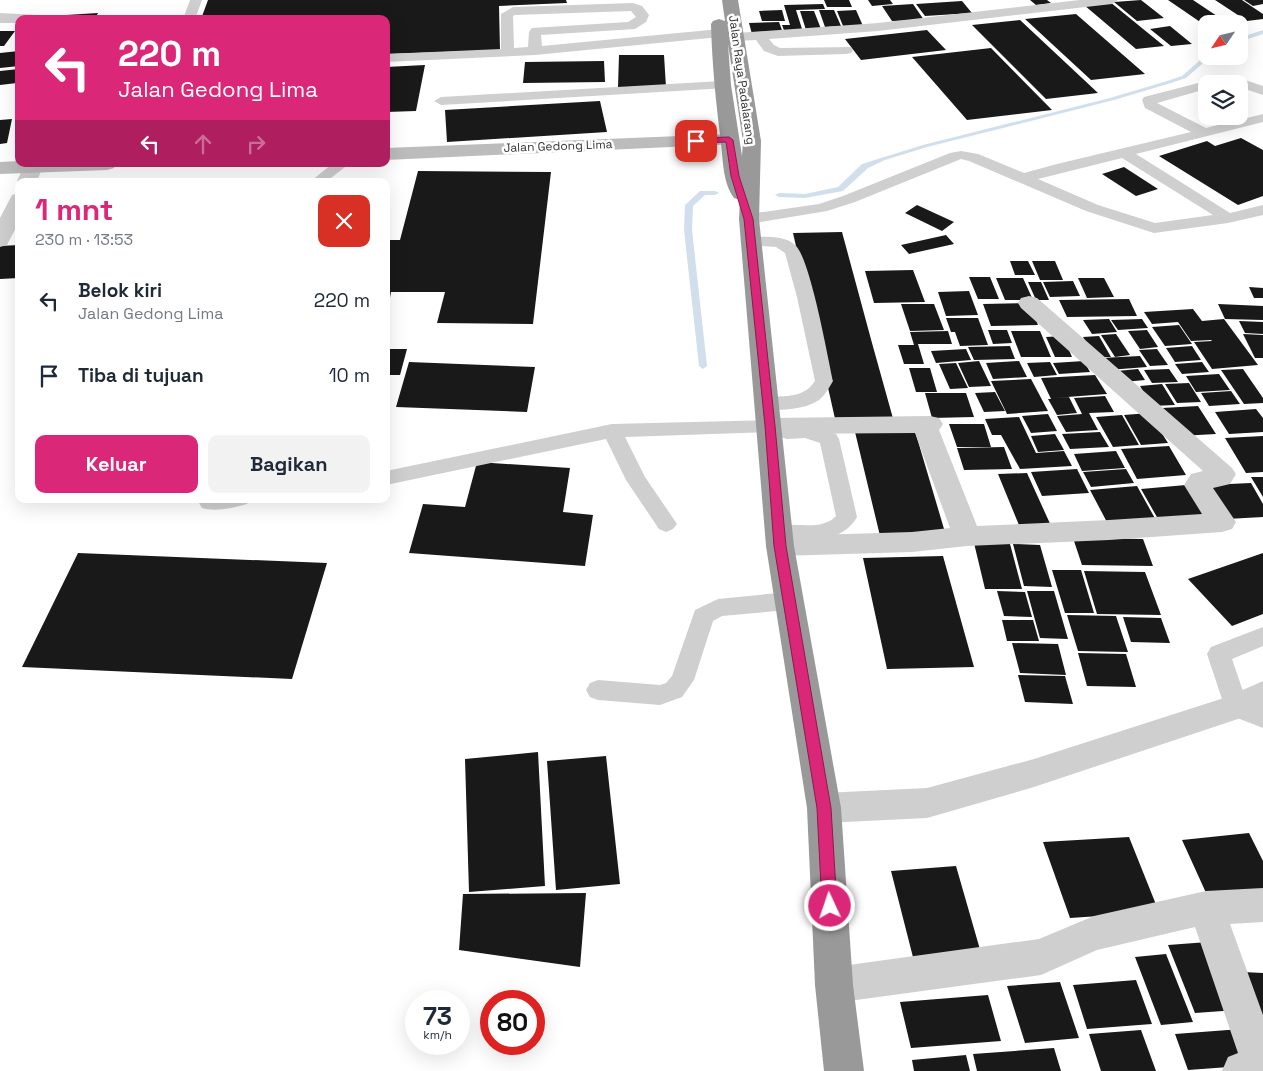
<!DOCTYPE html>
<html lang="id">
<head>
<meta charset="utf-8">
<style>
  body { margin:0; font-family:"Space Grotesk",sans-serif; background:#f2f2f3; color:#1f2937; height:100vh; display:flex; flex-direction:column; font-size:19px; white-space:nowrap }
  * { box-sizing:border-box; margin:0 }
  p { font-size:16px; color:#747a83 }
  .icon { flex:none; width:28px; height:28px; fill:none; stroke:currentColor; stroke-width:2; stroke-linecap:round; stroke-linejoin:round }
  .map { position:relative; flex:1; overflow:hidden }
  .side { position:absolute; left:15px; top:178px; width:375px; height:325px; display:flex; flex-direction:column; background:#fff; border-radius:10px; box-shadow:0 5px 20px #0002 }
  .side>* { flex:none }
  .top-card { position:absolute; left:15px; top:15px; width:375px; height:152px; border-radius:10px; box-shadow:0 5px 20px #0002; background:#db2777; color:#fff; overflow:hidden }
  .needle { width:32px; rotate:235deg }
  .tools { position:absolute; left:1198px; top:15px; display:grid; gap:10px }
  .tools a { display:grid; place-items:center; width:50px; height:50px; border-radius:10px; background:#fff; box-shadow:0 5px 20px #0002; font-size:25px }
  .speed { position:absolute; left:405px; top:990px; display:flex; gap:10px; font-size:25px; font-weight:700; text-align:center }
  .speed>* { display:grid; place-content:center; width:65px; height:65px; border-radius:50%; background:#fff; box-shadow:0 5px 20px #0002; line-height:1 }
  .speed small { font-size:12px; font-weight:400 }
  .speed .limit { border:8px solid #d22; background:#fff; color:#111 }
  .pin { position:absolute; display:grid; place-items:center; width:42px; height:42px; color:#fff; margin:-21px; border-radius:10px; box-shadow:0 2px 8px #0006 }
  .me { position:absolute; width:55px; margin:-28px; rotate:357deg; stroke-linejoin:round; filter:drop-shadow(0 0 4px #0008) }
  .turn { display:flex; align-items:center; gap:18px; height:105px; padding:0 20px; font-size:22px }
  .turn .icon { width:65px; height:65px; stroke-width:2.5 }
  .turn b { display:block; font-size:35px; line-height:42px }
  .lanes { display:flex; align-items:center; height:48px; padding:0 20px; background:#0003; justify-content:center; gap:25px; direction:ltr }
  .lanes .off { opacity:.35 }
  .round { display:grid; place-items:center; flex:none; width:52px; height:52px; border-radius:10px; background:#f2f2f3 }
  .summary { display:flex; align-items:center; justify-content:space-between; height:85px; padding:0 20px }
  h1 { font-size:30px; font-weight:800; line-height:38px; color:#db2777 }
  .primary-button { display:flex; gap:10px; margin-top:auto; padding:10px 20px }
  .primary-button a { flex:1; height:58px; border-radius:10px; background:#db2777; color:#fff; font-size:20px; font-weight:800; line-height:58px; text-align:center }
  .primary-button a+a { background:#f2f2f3; color:#1f2937 }
  ul { padding:0; list-style:none }
  li { display:flex; align-items:center; gap:15px; height:75px; padding:0 20px }
  li div { flex:1 }
  li b { display:block; font-size:19px }
  li em { font-style:normal }
  .map>svg:first-child { display:block }
  .lines { fill:none; stroke-linecap:round; stroke-linejoin:round }
  .stream { fill:#d0dfeb; fill-rule:evenodd }
  .building { fill:#191919 }
  .lane { fill:#cfcfcf; fill-rule:evenodd }
  .street { fill:#cfcfcf; fill-rule:evenodd }
  .secondary { fill:#bcbcbc; fill-rule:evenodd }
  .highway { fill:#999; fill-rule:evenodd }
  .route { fill:#db2777; stroke:#8e194d }
  .labels { text-anchor:middle; dominant-baseline:central; stroke-width:5; stroke-linejoin:round; paint-order:stroke }
  .far-street-label { font-size:12px; fill:#323232; stroke:#fff }
</style>
</head>
<body>
<div class="map">
<svg width="1263" height="1071" viewBox="0 0 1263 1071">
  <rect width="100%" height="100%" fill="#fff"/>
  <g class="lines">
    <path class="stream" d="M1263 30V34L1239 42V38Z
      M1206 55V56H1211L1186 78 1171 83 1114 100 927 147 885 160 868 168 843 191 805 198 779 197 775 195 779 193 805 194 838 187 862 164 881 158 923 145 1110 98 1167 81 1182 76Z
      M700 191H715L719 193 715 195H705L693 206 692 230 707 366 703 369 699 366 684 230 685 205Z"/>
  </g>
  <path class="building" d="M208 0H566L567 3 499 6 500 50 386 54V19H201Z
    M824 0H849L852 7H827Z
    M868 0H890L893 4 872 6Z
    M1030 0H1047L1051 3 1036 5Z
    M1141 0 1164 18 1137 21 1114 2Z
    M1168 0H1193L1229 24H1206V26Z
    M1215 0H1242L1263 14V19L1247 21Z
    M1244 0H1263V4L1253 6Z
    M962 1 972 13 925 16 916 4Z
    M1110 2 1164 46 1136 49 1084 5Z
    M823 4 825 9 796 10 803 32 785 33 782 25H790L784 5Z
    M913 4 924 20 892 21 882 6Z
    M782 10 785 21H762L759 11Z
    M819 10H834L841 26 825 27Z
    M856 10 863 26H843L837 11Z
    M800 11H814L821 29 806 30Z
    M98 13 95 19H49L50 16Z
    M1076 14 1145 74 1091 80 1025 19Z
    M1020 20 1098 93 1046 99 972 25Z
    M779 22 783 33 752 34 749 23Z
    M1170 26 1192 44 1171 46 1150 29Z
    M927 30 946 50 861 60 845 39Z
    M0 31H15L4 46H0Z
    M991 48 1052 110 967 120 912 57Z
    M19 51V66L0 68V53Z
    M619 55H664L666 87H618Z
    M604 61 605 82 523 83 525 62Z
    M425 65 416 111 386 112V67Z
    M19 69 17 83 0 85V71Z
    M600 101 607 132 447 142 445 110Z
    M12 119 7 143 0 144V120Z
    M1241 138 1263 150V196L1238 205 1159 156 1207 141 1215 146Z
    M1124 167 1158 189 1136 196 1102 174Z
    M418 171 551 172 533 324 437 323 445 292H391L388 309H386V240H400Z
    M917 205 954 222 942 231 905 213Z
    M842 232 872 343 894 422 836 423 793 233Z
    M946 235 954 244 909 254 901 245Z
    M19 245V278L0 279V246Z
    M1010 261H1028L1035 275H1015Z
    M1032 261H1055L1063 280H1040Z
    M913 270 925 302 874 303 865 271Z
    M969 277H990L999 299H978Z
    M996 278H1023L1033 300H1005Z
    M1078 278H1104L1114 297 1087 298Z
    M1073 281 1080 296 1050 297 1043 282Z
    M1028 282H1041L1049 300H1036Z
    M1249 287 1263 288V298H1254Z
    M969 291 978 315 946 316 938 292Z
    M1129 299 1137 316 1067 317 1059 300Z
    M1029 303 1038 325 991 326 983 304Z
    M901 304H934L944 330 910 331Z
    M1218 304 1263 306V320L1225 319Z
    M1193 309 1202 321 1224 319 1258 365 1212 369 1194 342 1212 341 1211 340 1191 341 1178 322 1152 324 1144 312Z
    M946 318H978L988 345 960 346 955 332H951Z
    M1109 319 1117 332 1092 334 1083 320Z
    M1142 319 1148 328 1118 330 1111 320Z
    M1239 321 1263 322V334L1245 333Z
    M1179 325 1192 344 1165 346 1152 327Z
    M988 330H1007L1012 343 993 344Z
    M1147 330 1158 347 1140 349 1128 331Z
    M948 331 952 344H918L924 364H904L898 345H914L910 332Z
    M1011 331H1040L1051 357H1021Z
    M1116 334 1130 355 1115 357 1101 335Z
    M1243 334 1263 335V358H1255Z
    M1063 336 1072 357H1055L1046 337Z
    M1099 336 1111 357H1095L1083 337Z
    M1010 346 1015 359 974 360 968 347Z
    M1192 346 1201 360 1175 362 1166 348Z
    M386 349H407L400 375H386Z
    M966 349 971 360 936 363 931 351Z
    M1157 349 1168 365 1150 366 1139 350Z
    M1140 356 1147 367 1108 370 1101 358Z
    M979 361 991 386 969 387 958 363Z
    M1019 361 1027 377 993 379 986 363Z
    M1084 361 1090 372 1059 374 1053 363Z
    M409 362 535 367 527 412 396 407Z
    M1050 362 1057 375 1034 377 1027 363Z
    M1202 362 1209 372 1182 374 1175 364Z
    M956 363 968 388 950 389 939 364Z
    M909 368H930L937 392H916Z
    M1138 369 1145 380 1124 382 1117 371Z
    M1169 369 1178 382 1152 383 1144 370Z
    M1243 369 1263 398V403L1244 404 1221 370Z
    M1219 374 1230 390 1196 392 1186 376Z
    M1095 375 1107 394 1054 398 1069 397 1077 413 1057 415 1048 399H1051L1041 378Z
    M1031 379 1048 411 1007 414 991 381Z
    M1189 383 1201 402 1177 403 1165 384Z
    M1162 384 1175 405 1152 406 1140 386Z
    M1231 391 1240 404 1209 406 1201 393Z
    M995 392 1005 411 984 412 975 393Z
    M925 393H966L974 417 932 418Z
    M1105 396 1114 412 1089 413 1098 430 1066 432 1057 416 1082 414 1074 398Z
    M1198 406 1216 434 1180 436 1162 408Z
    M1256 409 1263 418V432L1229 434 1215 412Z
    M1149 413 1168 443 1141 445 1124 415Z
    M1048 414 1057 431 1031 433 1022 416Z
    M1122 415 1139 445 1113 447 1096 417Z
    M1019 417 1036 453 1064 451 1072 466 1020 469 1001 435H992L985 419Z
    M949 424H984L991 447H957Z
    M915 431 947 539 881 540 855 432Z
    M1100 432 1109 447 1070 449 1062 434Z
    M1055 434 1064 450 1038 452 1031 436Z
    M1263 436V472L1246 473 1225 438Z
    M1169 446 1186 475 1137 479 1121 449Z
    M1004 447 1012 469 964 470 957 448Z
    M1116 451 1125 468 1082 471 1074 454Z
    M477 462 570 468 563 512 593 515 585 566 409 553 423 504 465 507Z
    M1077 469 1089 493 1042 496 1031 472Z
    M1126 469 1134 483 1091 487 1083 472Z
    M1027 473 1052 528 1021 530 998 474Z
    M1251 477H1263V497Z
    M1251 483 1263 504V517L1227 519 1208 485Z
    M1186 485 1208 522 1162 526 1141 489Z
    M1137 486 1157 522 1109 526 1090 490Z
    M1073 538 1143 539 1153 566 1082 565Z
    M974 543 1010 544 1022 589H985Z
    M1013 544 1040 545 1052 587 1024 586Z
    M78 553 327 563 292 679 22 667Z
    M1263 553V614L1232 626 1188 579Z
    M943 556 974 667 887 669 863 558Z
    M1052 570H1081L1094 613H1065Z
    M1084 571 1145 572 1161 615 1097 614Z
    M997 591 1025 592 1032 617 1004 616Z
    M1027 591H1054L1068 639 1040 638Z
    M1067 615 1116 616 1128 652 1078 651Z
    M1123 617 1161 618 1170 643 1131 642Z
    M1002 620H1033L1039 641H1007Z
    M1012 643 1058 644 1066 675 1020 673Z
    M1078 653 1126 654 1136 687 1087 686Z
    M1018 675 1065 676 1073 704 1025 702Z
    M538 752 545 886 469 892 465 759Z
    M606 756 620 884 556 890 547 761Z
    M1249 833 1263 861V889L1207 895 1182 840Z
    M1129 837 1159 912 1070 918 1043 842Z
    M956 866 983 960 915 965 891 871Z
    M586 893 580 967 459 950 463 894Z
    M1208 942 1237 1010 1195 1013 1168 945Z
    M1166 954 1193 1022 1161 1025 1135 957Z
    M1243 972 1263 973V1020Z
    M1136 980 1152 1024 1087 1029 1073 985Z
    M1060 982 1079 1038 1025 1043 1007 986Z
    M988 995 1001 1041 911 1048 900 1002Z
    M1241 1029 1256 1065 1188 1070 1175 1034Z
    M1141 1030 1156 1071H1101L1089 1034Z
    M1054 1048 1061 1071H977L973 1054Z
    M966 1055 970 1071H914L912 1060Z"/>
  <g class="lines">
    <path class="lane" d="M190 0H202L195 19H183Z
      M1080 0H1118L1112 4 878 31 769 39 774 45 780 48 851 47 853 50 851 53 846 54 778 56 764 51 756 40 737 41 731 37 737 33 878 23Z
      M633 3 642 6 649 15 646 22 635 29 541 35 542 46 720 29 726 33 720 37 535 55 386 62V54L501 49V14L513 7ZM631 11 636 17 628 22 532 28 529 32 528 47 514 48 513 16 515 15Z
      M1239 78 1263 86V95L1239 87V84H1206V89L1157 103 1206 128 1263 114V122L1136 154 1230 213 1263 205V215L1228 223 1154 233 1086 211 969 161 961 159 855 202 827 211 749 224 743 222 741 219 743 216 749 214 819 204 843 196 950 153 961 151 978 154 1024 173 1057 164 1191 132 1145 108 1142 100 1144 97 1206 81ZM1122 158 1213 215 1155 223 1098 205 1038 179Z
      M722 81 727 82 729 85 727 88 441 105 434 101 441 97Z
      M332 164H349L327 181H311Z
      M751 237C765 237 784 235 795 245 810 257 828 358 833 381 829 388 825 395 819 400 804 410 777 412 760 407L757 403 760 399C780 393 801 402 815 381L797 297 785 253 776 247 745 245 743 242 745 239Z
      M770 420 777 421 780 426 777 431 770 432 625 437 645 477 677 524 673 529 666 532 659 529 626 480 606 439 386 485V471L612 424Z
      M806 424 836 434 839 439 857 517C842 544 798 546 772 537L768 532 772 527C792 520 820 533 836 516L820 443 805 438 787 439 780 437 777 432 780 427Z
      M201 499H250L247 504C234 508 215 512 202 508L199 503Z
      M788 592 796 595 799 601 796 607 788 610 722 616 713 621 694 680 682 697 660 705 598 700 590 697 586 690 590 683 598 680 660 685 666 683 672 676 695 610 718 599Z
      M1263 627V646L1232 659 1246 700 1263 707V728L1227 714 1207 654 1211 647Z"/>
    <path class="street" d="M0 13 37 15 39 18 19 19V23H0Z
      M25 164H41L43 166 37 181H19V183L17 181Z
      M19 193V222L7 245 0 247V218L12 195Z
      M1029 296 1037 298 1232 468 1236 474 1230 484 1213 488 1236 522 1232 529 1222 532 1109 540 967 546 912 552 780 556 770 553 766 546 770 539 780 536 912 532 950 528 915 433 770 434 761 432 757 426 761 420 770 418 930 416 939 418 943 424 939 430 977 526 1109 520 1202 514 1184 485 1191 474 1203 471 1021 308 1018 303 1021 298Z
      M1263 681V708L1247 716 1034 787 927 818 824 823 812 818 807 808 812 798 824 793 927 788 1034 759 1227 697Z
      M1263 888V922L1230 924 1263 1015V1071H1222L1228 1057 1238 1053 1195 927 1097 950 1041 975 834 1003 821 998 815 985 821 972 834 967 1039 939 1094 916 1206 891Z"/>
    <path class="secondary" d="M729 134 736 136 738 140 736 144 386 160V148Z
      M19 161V164H117L114 168 107 170 0 174V162Z"/>
    <path class="highway" d="M722 0H738L761 141 759 219 794 546 841 808 853 985 864 1071H824L815 985 807 808 766 546 739 219 740 200 734 198C723 183 723 161 721 143 716 103 712 64 711 24L713 21 719 19 725 21ZM728 44 743 141 742 156 731 85Z"/>
  </g>
  <path class="route" d="M729 137 733 140 739 176 753 219 775 426 786 546 831 808 837 906 835 911 830 913 824 911 822 906 817 808 774 546 765 426 744 219 731 176 726 142 696 143 692 141 696 138Z"/>
  <g class="labels">
    <g class="far-street-label">
      <text transform="translate(742 80) rotate(82)">Jalan Raya Padalarang</text>
      <text transform="translate(558 146) rotate(-2)">Jalan Gedong Lima</text>
    </g>
  </g>
</svg>
<div class="tools">
<a><svg class="needle" viewBox="-14 -14 28 28"><path d="M0-13l5 13h-10z" fill="#e53935"/><path d="M0 13l5-13h-10z" fill="#747a83"/></svg></a>
<a><svg class="icon" aria-label="layers" viewBox="0 0 24 24"><path d="M12 4l9 5-9 5-9-5zM3 14l9 5 9-5"/></svg></a>
</div>
<div class="speed"><div>73<small>km/h</small></div><div class="limit">80</div></div>
<div class="pin" style="left:696px;top:141px;background:#d93025"><svg class="icon" aria-label="arrive" viewBox="0 0 24 24"><path d="M6 21V4h12l-3 4 3 4H6"/></svg></div>
<svg class="me" style="left:830px;top:906px" viewBox="-20 -20 40 40"><circle r="17" fill="#db2777" stroke="#fff" stroke-width="3"/><path d="M0-11L8 9 0 5-8 9z" fill="#fff"/></svg>
<div class="top-card">
<div class="turn"><svg class="icon" aria-label="left" viewBox="0 0 24 24"><path d="M17 20v-9H6M10 6l-5 5 5 5"/></svg><div><b>220 m</b>Jalan Gedong Lima</div></div>
<div class="lanes"><svg class="icon" aria-label="left" viewBox="0 0 24 24"><path d="M17 20v-9H6M10 6l-5 5 5 5"/></svg><svg class="icon off" aria-label="ahead" viewBox="0 0 24 24"><path d="M12 20V5M6 11l6-6 6 6"/></svg><svg class="icon off" aria-label="right" viewBox="0 0 24 24"><path d="M7 20v-9h11M14 6l5 5-5 5"/></svg></div>
</div>
<section class="side">
<div class="summary"><div><h1>1 mnt</h1><p>230 m · 13:53</p></div><a class="round" style="background:#d93025;color:#fff"><svg class="icon" aria-label="close" viewBox="0 0 24 24"><path d="M6 6l12 12M18 6L6 18"/></svg></a></div>
<ul>
<li><svg class="icon" aria-label="left" viewBox="0 0 24 24"><path d="M17 20v-9H6M10 6l-5 5 5 5"/></svg><div><b>Belok kiri</b><p>Jalan Gedong Lima</p></div><em>220 m</em></li>
<li><svg class="icon" aria-label="arrive" viewBox="0 0 24 24"><path d="M6 21V4h12l-3 4 3 4H6"/></svg><div><b>Tiba di tujuan</b></div><em>10 m</em></li>
</ul>
<div class="primary-button"><a>Keluar</a><a>Bagikan</a></div>
</section>
</div>
</body>
</html>
